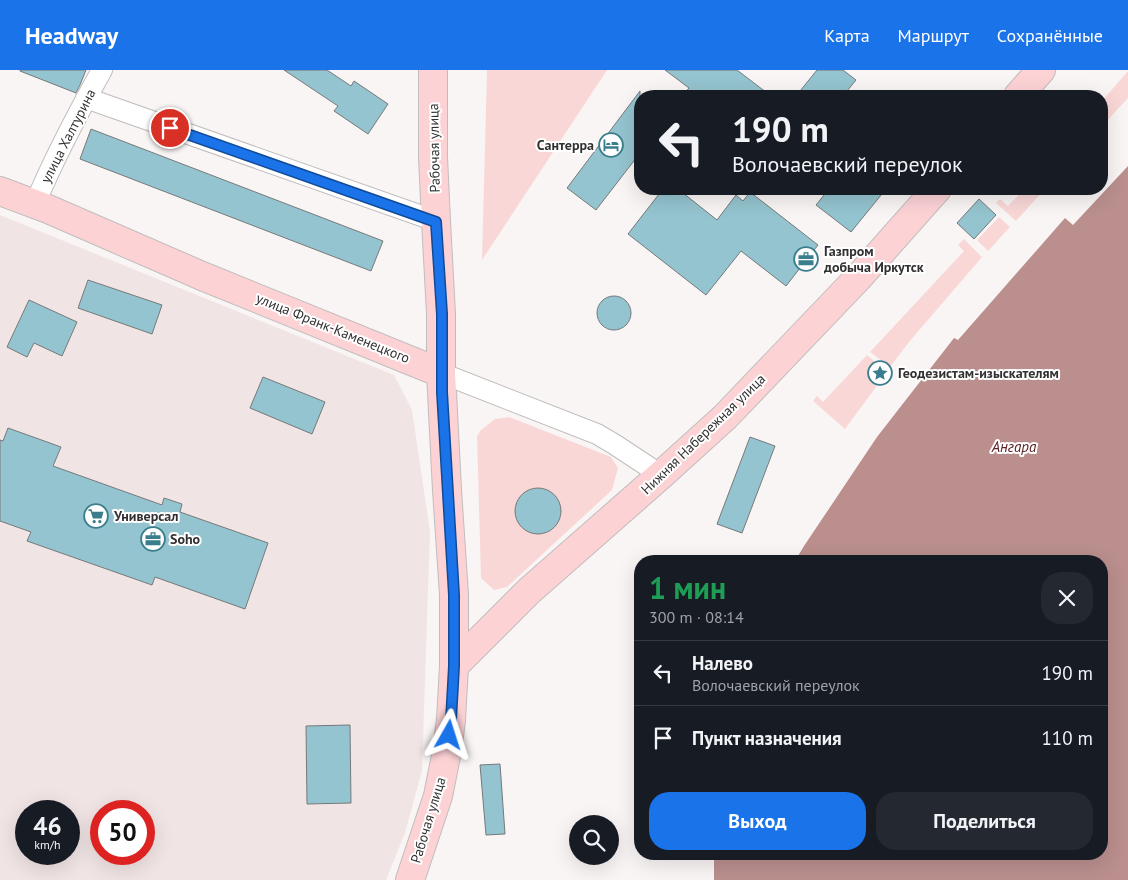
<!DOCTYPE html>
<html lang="ru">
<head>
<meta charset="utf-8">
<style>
  body { margin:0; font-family:"PT Sans",sans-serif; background:#242831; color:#f1f3f6; height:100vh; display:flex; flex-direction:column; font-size:19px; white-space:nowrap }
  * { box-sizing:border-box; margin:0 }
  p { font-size:16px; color:#9ea1a6 }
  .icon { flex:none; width:28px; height:28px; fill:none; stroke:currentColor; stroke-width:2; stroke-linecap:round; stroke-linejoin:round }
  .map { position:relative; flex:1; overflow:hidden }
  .panel { position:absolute; left:634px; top:485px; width:474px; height:305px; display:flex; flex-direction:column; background:#171b24; border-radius:20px; box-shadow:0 5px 20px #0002 }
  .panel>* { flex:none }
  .hud { position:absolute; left:634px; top:20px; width:474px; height:105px; border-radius:20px; box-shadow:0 5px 20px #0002; background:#171b24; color:#f1f3f6; overflow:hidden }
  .buttons { position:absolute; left:569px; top:745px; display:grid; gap:10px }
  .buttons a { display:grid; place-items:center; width:50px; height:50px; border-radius:50%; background:#171b24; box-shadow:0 5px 20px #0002; font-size:25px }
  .speed { position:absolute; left:15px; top:730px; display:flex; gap:10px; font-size:25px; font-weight:700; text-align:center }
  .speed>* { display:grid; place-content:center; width:65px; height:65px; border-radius:50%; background:#171b24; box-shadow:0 5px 20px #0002; line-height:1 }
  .speed small { font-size:12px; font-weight:400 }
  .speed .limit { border:8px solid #d22; background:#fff; color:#111 }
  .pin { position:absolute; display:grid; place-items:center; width:42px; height:42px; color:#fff; margin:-21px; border:2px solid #fff; border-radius:50%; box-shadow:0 1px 5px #0007 }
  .me { position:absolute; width:55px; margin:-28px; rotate:6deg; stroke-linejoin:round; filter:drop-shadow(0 0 4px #0008) }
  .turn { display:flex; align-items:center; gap:18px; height:105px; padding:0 15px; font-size:22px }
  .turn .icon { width:65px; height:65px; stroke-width:2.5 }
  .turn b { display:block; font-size:35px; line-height:42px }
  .round { display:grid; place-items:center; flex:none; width:52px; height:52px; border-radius:20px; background:#242831 }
  .summary { display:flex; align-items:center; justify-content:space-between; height:85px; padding:0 15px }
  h1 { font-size:30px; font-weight:800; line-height:38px; color:#1e9e55 }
  .cta { display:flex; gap:10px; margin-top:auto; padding:10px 15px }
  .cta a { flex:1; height:58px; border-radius:20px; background:#1a73e8; color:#fff; font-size:20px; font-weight:800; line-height:58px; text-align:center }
  .cta a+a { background:#242831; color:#f1f3f6 }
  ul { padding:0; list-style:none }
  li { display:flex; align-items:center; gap:15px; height:65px; padding:0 15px; border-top:1px solid #363941 }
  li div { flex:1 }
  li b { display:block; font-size:19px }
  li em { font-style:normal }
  header { display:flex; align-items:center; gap:30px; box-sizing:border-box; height:70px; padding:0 25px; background:#1a73e8; color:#fff }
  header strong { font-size:24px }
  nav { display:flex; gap:28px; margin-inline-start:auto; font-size:18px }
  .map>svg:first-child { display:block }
  .built { fill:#f1e4e4; fill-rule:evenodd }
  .green { fill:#f9d7d7 }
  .water { fill:#ba8f8e }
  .building { fill:#94c4cf; stroke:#76797a }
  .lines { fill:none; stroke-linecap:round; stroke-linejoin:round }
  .minor-casing { stroke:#c1bdbd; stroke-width:22 }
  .secondary-casing { stroke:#c1bdbd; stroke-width:30 }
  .minor { stroke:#fff; stroke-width:20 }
  .secondary { stroke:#fcd2d5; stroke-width:28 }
  .route-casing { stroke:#114b97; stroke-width:12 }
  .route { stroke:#1a73e8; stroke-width:9 }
  .labels { text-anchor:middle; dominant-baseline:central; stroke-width:4; stroke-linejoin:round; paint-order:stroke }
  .street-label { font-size:14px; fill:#323030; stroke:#fff }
  .poi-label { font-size:14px; font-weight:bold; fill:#323030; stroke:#fff; text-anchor:start }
  .water-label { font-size:15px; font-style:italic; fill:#5c2427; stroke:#fff }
</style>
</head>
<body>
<header>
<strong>Headway</strong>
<nav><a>Карта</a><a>Маршрут</a><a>Сохранённые</a></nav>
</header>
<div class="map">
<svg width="1128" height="810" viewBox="0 0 1128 810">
  <rect width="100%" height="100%" fill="#faf5f5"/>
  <path class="built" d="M0 145 394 305 412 340 430 462 422 701 405 763 386 810H0ZM26 741H69V784H26ZM101 741H144V784H101Z"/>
  <path class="green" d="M487 0H607L482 190Z
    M1128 1V28L1106 52 1101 48V32Z
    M1024 119H1045L1016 151 996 133 1000 129 1008 136Z
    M999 147 1010 157 988 181 977 170Z
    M964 169 982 187 909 272 890 297 870 282 964 181 958 175Z
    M867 285 887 302 845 359 813 331 817 326 823 332Z
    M509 347 611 387 618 398 612 420 507 517 494 520 481 508 477 366 481 360 495 349Z"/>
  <path class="water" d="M1128 96V810H714V784H1101V491H795L804 476 877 367 954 268 958 270 1065 148 1073 155Z"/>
  <path class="building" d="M20 0H86L80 15 76 23 20 1Z
    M284 0H327L351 16 354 11 388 34 368 64 334 41 338 36Z
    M665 0H737L771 26H682L689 18Z
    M817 0H843L856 10 843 26H796Z
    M640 21V83L596 140 567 118Z
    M91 59 383 171 371 201 80 89Z
    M663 119H678L717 150 736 125 743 131 750 122 818 175 786 216 741 181 706 225 628 164Z
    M829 119H886L851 162 816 135Z
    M979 129 996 145 974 169 957 153Z
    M88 210 162 235 152 264 78 238Z
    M597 243a17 17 0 1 1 34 0a17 17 0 1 1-34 0Z
    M29 230 77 252 62 286 34 273 27 287 7 277Z
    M263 307 325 332 312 364 250 338Z
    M8 358 61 377 53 396 162 435 164 428 182 434 180 442 268 473 245 539 155 507 152 515 27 471 31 462 0 451V370L3 371Z
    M750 367 775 376 742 463 717 454Z
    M515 441a23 23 0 1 1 46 0a23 23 0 1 1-46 0Z
    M350 655 351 733 307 734 306 656Z
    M500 694 505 764 486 765 480 695Z"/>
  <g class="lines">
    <g class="minor-casing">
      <path id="minor" d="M86 28 436 151
        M35 134C54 88 78 43 102 0
        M441 303 597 364 614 374 661 405"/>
    </g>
    <g class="secondary-casing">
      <path id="secondary" d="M1018 26 1041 0
        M0 121 48 139 202 206 441 303
        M454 596 529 521 661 405 725 347 858 208 937 119
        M410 810 438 726 447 681 451 650 454 596V525L447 420 441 303V244L436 151 433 87V0"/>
    </g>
    <use href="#minor" class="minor"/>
    <use href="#secondary" class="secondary"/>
  </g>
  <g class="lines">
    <g class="route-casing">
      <path id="route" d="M170 58 436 152 442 244V322L454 525V596L451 650 449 665"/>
    </g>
    <use href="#route" class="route"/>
  </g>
  <defs>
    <g id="hotel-ring" transform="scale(1.25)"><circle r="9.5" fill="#fff" stroke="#3a7e8d" stroke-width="1.5"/><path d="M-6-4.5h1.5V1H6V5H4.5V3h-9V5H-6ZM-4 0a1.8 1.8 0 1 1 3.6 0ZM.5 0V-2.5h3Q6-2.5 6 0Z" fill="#3a7e8d"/></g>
    <g id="office-ring" transform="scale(1.25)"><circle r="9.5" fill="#fff" stroke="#3a7e8d" stroke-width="1.5"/><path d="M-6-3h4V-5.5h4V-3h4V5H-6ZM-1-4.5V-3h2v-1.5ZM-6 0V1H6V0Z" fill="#3a7e8d"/></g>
    <g id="sight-ring" transform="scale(1.25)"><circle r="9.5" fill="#fff" stroke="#3a7e8d" stroke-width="1.5"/><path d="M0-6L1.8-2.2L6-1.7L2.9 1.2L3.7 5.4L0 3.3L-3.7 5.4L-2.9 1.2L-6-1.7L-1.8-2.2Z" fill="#3a7e8d"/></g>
    <g id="supermarket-ring" transform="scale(1.25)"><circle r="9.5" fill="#fff" stroke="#3a7e8d" stroke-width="1.5"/><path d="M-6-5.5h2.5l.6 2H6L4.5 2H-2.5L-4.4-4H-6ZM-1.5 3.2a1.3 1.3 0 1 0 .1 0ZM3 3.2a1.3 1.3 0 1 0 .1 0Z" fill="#3a7e8d"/></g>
  </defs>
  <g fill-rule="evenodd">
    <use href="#hotel-ring" x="611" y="75"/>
    <use href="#office-ring" x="806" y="189"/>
    <use href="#sight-ring" x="880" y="303"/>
    <use href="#supermarket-ring" x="96" y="446"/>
    <use href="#office-ring" x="153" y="469"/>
  </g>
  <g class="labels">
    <g class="street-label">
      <text transform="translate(68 66) rotate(-63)">улица Халтурина</text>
      <text transform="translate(434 78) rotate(-91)">Рабочая улица</text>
      <text transform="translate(333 258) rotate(22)">улица Франк-Каменецкого</text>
      <text transform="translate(703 364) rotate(-44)">Нижняя Набережная улица</text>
      <text transform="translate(428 750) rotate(-73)">Рабочая улица</text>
    </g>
    <g class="poi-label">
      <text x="594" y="75" text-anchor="end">Сантерра</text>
      <text x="824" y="181">Газпром<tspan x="824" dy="16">добыча Иркутск</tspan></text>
      <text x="898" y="303">Геодезистам-изыскателям</text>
      <text x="114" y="446">Универсал</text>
      <text x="170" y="469">Soho</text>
    </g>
    <g class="water-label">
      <text x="1014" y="376">Ангара</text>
    </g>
  </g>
</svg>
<div class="buttons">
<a><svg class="icon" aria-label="search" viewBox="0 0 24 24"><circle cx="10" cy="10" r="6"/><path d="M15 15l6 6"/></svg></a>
</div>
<div class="speed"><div>46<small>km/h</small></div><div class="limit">50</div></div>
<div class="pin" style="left:170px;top:58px;background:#d93025"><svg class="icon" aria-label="arrive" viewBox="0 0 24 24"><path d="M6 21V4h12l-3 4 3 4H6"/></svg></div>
<svg class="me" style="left:449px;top:665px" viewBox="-20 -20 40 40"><path d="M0-17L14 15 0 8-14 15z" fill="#1a73e8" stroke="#fff" stroke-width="4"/></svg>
<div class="hud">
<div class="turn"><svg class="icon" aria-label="left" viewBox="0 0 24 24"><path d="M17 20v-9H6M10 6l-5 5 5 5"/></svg><div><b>190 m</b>Волочаевский переулок</div></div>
</div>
<section class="panel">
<div class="summary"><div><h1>1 мин</h1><p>300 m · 08:14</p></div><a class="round"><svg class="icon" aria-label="close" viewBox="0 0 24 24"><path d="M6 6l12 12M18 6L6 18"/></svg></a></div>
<ul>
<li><svg class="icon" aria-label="left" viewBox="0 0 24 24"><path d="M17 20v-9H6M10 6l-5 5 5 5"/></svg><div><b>Налево</b><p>Волочаевский переулок</p></div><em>190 m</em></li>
<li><svg class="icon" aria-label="arrive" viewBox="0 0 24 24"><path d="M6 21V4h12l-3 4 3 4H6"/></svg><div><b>Пункт назначения</b></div><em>110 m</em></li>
</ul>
<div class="cta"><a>Выход</a><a>Поделиться</a></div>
</section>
</div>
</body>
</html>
